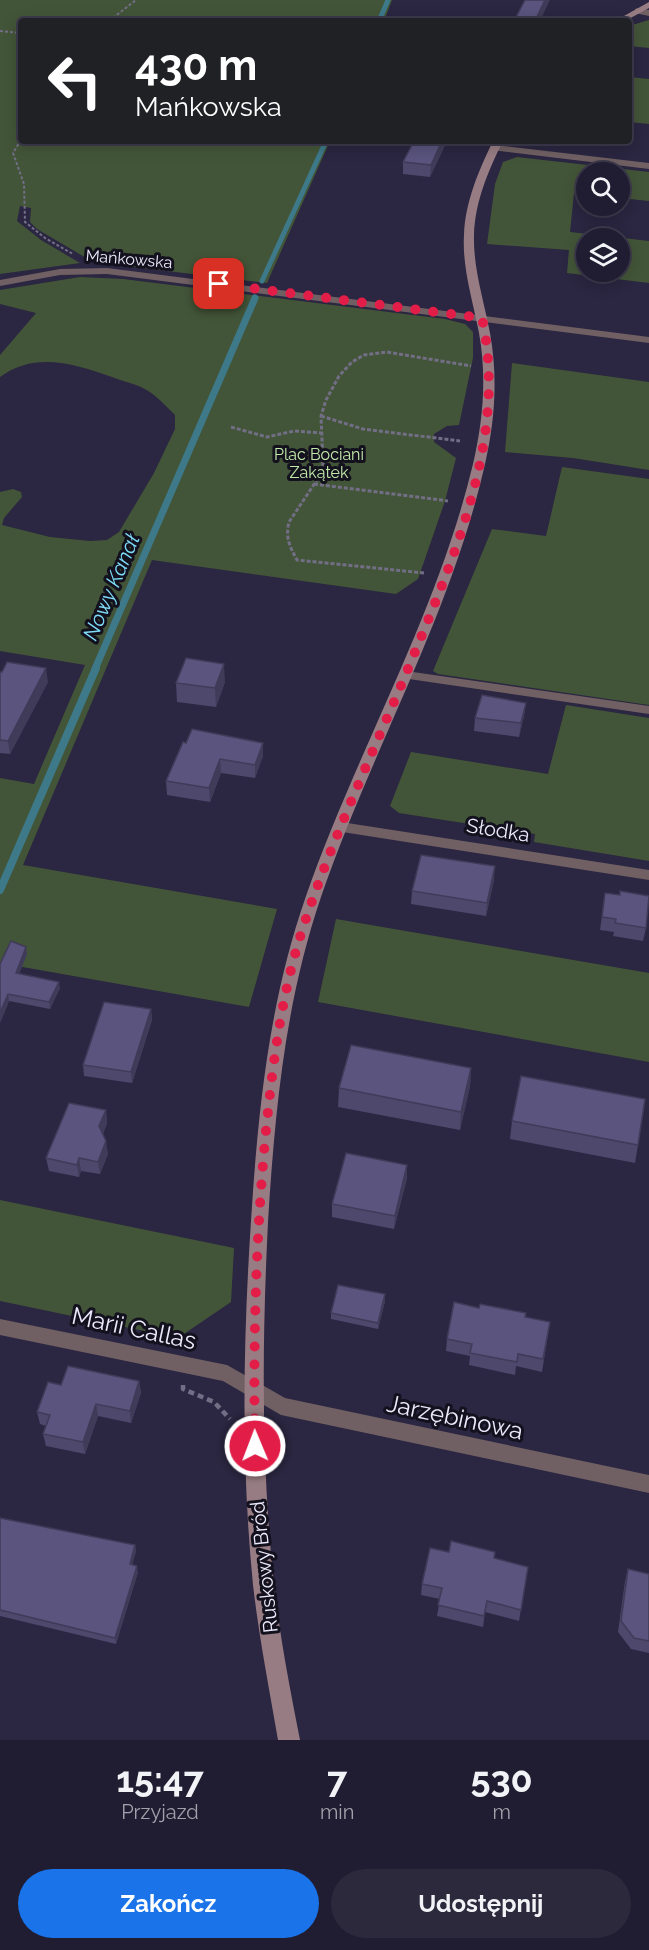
<!DOCTYPE html>
<html lang="pl">
<head>
<meta charset="utf-8">
<style>
  body { margin:0; font-family:Raleway,sans-serif; background:#2d293d; color:#f1f3f6; height:100vh; display:flex; flex-direction:column; font-size:22px; white-space:nowrap }
  * { box-sizing:border-box; margin:0 }
  p { font-size:20px; color:#a2a1ab }
  .icon { flex:none; width:33px; height:33px; fill:none; stroke:currentColor; stroke-width:2; stroke-linecap:round; stroke-linejoin:round }
  .map { position:relative; height:1740px; overflow:hidden }
  .details { display:flex; flex-direction:column; background:#201c31; flex:1 }
  .details>* { flex:none }
  .hud { position:absolute; left:18px; top:18px; width:614px; height:126px; border-radius:6px; box-shadow:0 3px 15px #0003,0 0 0 2px #3d3a4d; background:#202124; color:#fff; overflow:hidden }
  .tools { position:absolute; left:576px; top:162px; display:grid; gap:12px }
  .tools a { display:grid; place-items:center; width:54px; height:54px; border-radius:50%; background:#201c31; box-shadow:0 3px 15px #0003,0 0 0 2px #3d3a4d; font-size:30px }
  .pin { position:absolute; display:grid; place-items:center; width:51px; height:51px; color:#fff; margin:-26px; border-radius:12px; box-shadow:0 3px 9px #0006 }
  .me { position:absolute; width:66px; margin:-33px; rotate:359deg; stroke-linejoin:round; filter:drop-shadow(0 0 4px #0008) }
  .turn { display:flex; align-items:center; gap:21px; height:126px; padding:0 18px; font-size:27px }
  .turn .icon { width:78px; height:78px; stroke-width:2.5 }
  .turn b { display:block; font-size:42px; line-height:51px }
  .eta { display:flex; justify-content:space-evenly; align-items:center; height:102px; text-align:center }
  .eta b { font-size:36px; font-weight:700; line-height:42px }
  .action { display:flex; gap:12px; margin-top:auto; padding:12px 18px }
  .action a { flex:1; height:69px; border-radius:36px; background:#1a73e8; color:#fff; font-size:24px; font-weight:700; line-height:69px; text-align:center }
  .action a+a { background:#2d293d; color:#f1f3f6 }
  .map>svg:first-child { display:block }
  .green { fill:#435538; fill-rule:evenodd }
  .lines { fill:none; stroke-linecap:round; stroke-linejoin:round }
  .stream-far2 { stroke:#3e798a; stroke-width:5 }
  .stream-far1 { stroke:#3e798a; stroke-width:7 }
  .stream { stroke:#3e798a; stroke-width:8 }
  .path-far2 { stroke:#726e86; stroke-width:2; stroke-dasharray:3 2; stroke-linecap:butt }
  .path-far1 { stroke:#726e86; stroke-width:3; stroke-dasharray:4 2; stroke-linecap:butt }
  .path { stroke:#726e86; stroke-width:4.5; stroke-dasharray:6 4; stroke-linecap:butt }
  .lane { fill:#706063; fill-rule:evenodd }
  .street { fill:#706063; fill-rule:evenodd }
  .secondary { fill:#977d83; fill-rule:evenodd }
  .wall { fill:#4d486c }
  .shaded-wall { fill:#3f3b58 }
  .building { fill:#5a547e; stroke:#3f3b58; stroke-width:1.5 }
  .route { stroke:#e11d48; stroke-width:10; stroke-dasharray:0 18 }
  .labels { text-anchor:middle; dominant-baseline:central; stroke-width:6; stroke-linejoin:round; paint-order:stroke }
  .far-street-label { font-size:16px; fill:#eceafc; stroke:#13111d }
  .far-park-label { font-size:16px; fill:#c1eaa9; stroke:#13111d }
  .street-label { font-size:20px; fill:#eceafc; stroke:#13111d }
  .water-label { font-size:21px; font-style:italic; fill:#7edcf8; stroke:#13111d }
  .near-street-label { font-size:24px; fill:#eceafc; stroke:#13111d }
</style>
</head>
<body>
<div class="map">
<svg width="649" height="1740" viewBox="0 0 649 1740">
  <rect width="100%" height="100%" fill="#2b2641"/>
  <path class="green" d="M0 0H392L384 21H21V141H330L267 283 93 262 37 229 30 222 31 208 20 206 17 221 41 240 80 263 0 274Z
    M649 20V48L629 46V26Z
    M629 77 649 79V124L629 122Z
    M517 157 649 172V201L620 198V172H586V194L574 193 570 232 649 241V283L567 273 569 250 487 244 495 184 503 162ZM586 238H620V272H586Z
    M80 277 123 279 445 319 465 324 473 332V358L459 425 447 426 434 434V442L456 458 445 501 418 579 396 594 152 560 23 865 277 909 249 1007 0 963V778L34 784 85 665 0 651V492L13 489 21 492 22 497 4 518 2 525 50 537 90 541 107 540 119 532 154 473 175 429V415C165 405 155 394 143 388 133 383 122 381 112 377 75 364 35 351 0 377V355L36 313 0 304V290Z
    M512 363 649 382V470L573 458 505 452Z
    M562 467 649 479V705L438 674 433 671 492 529 546 536Z
    M566 705 649 718V861L534 842 535 834 399 813 390 806 411 752 548 774Z
    M336 919 649 973V1062L318 1002Z
    M0 1200 234 1248 231 1302 178 1338 0 1301Z"/>
  <g class="lines">
    <path class="stream-far2" d="M379 21 388 0
      M262 281 326 141"/>
    <path class="stream-far1" d="M95 669 255 298"/>
    <path class="stream" d="M0 890 96 668"/>
    <path class="path-far2" d="M109 21 136 0
      M0 31 21 33
      M21 140 13 153 24 184 25 222 45 238 73 254"/>
    <path class="path-far1" d="M321 416 363 429 460 441
      M231 427 267 437 294 431 322 433
      M314 484 448 501
      M424 573 297 560C290 547 285 538 289 522L321 474 323 463 321 416 326 400 339 376 352 362 364 355 387 352 471 366"/>
    <path class="path" d="M183 1385V1389L214 1402 230 1419"/>
    <path class="lane" d="M406 671 649 706V714L402 678 400 675Z"/>
    <path class="street" d="M638 8 649 10V16L635 13V9Z
      M495 145 649 163V169L492 150 490 148Z
      M107 268 649 337V343L107 274 60 275 0 286V280L60 269Z
      M341 822 649 870V880L336 831 334 827Z
      M0 1319 227 1365 285 1398 649 1475V1493L281 1415 223 1381 0 1335Z"/>
    <path class="secondary" d="M649 2V8L625 21H615Z
      M493 141H503C488 171 475 202 474 235 473 268 484 301 490 333 498 377 495 421 485 464 451 615 371 751 321 897 285 1003 275 1110 268 1222 262 1343 261 1464 274 1585 280 1637 290 1689 300 1740H278C269 1688 259 1637 253 1585 241 1464 243 1342 251 1221 258 1110 269 1002 306 896 357 750 437 615 473 464 483 421 487 377 479 333 473 301 462 268 464 235 465 202 479 170 493 141Z"/>
  </g>
  <path class="wall" d="M446 143 430 177 403 174V162Z
    M0 672 48 682 10 754 0 753Z
    M225 682 216 707 177 702 176 683Z
    M526 703 524 716 519 737 474 731 475 718Z
    M186 743H263V756L255 778 221 773 210 802 167 795 166 781Z
    M494 880 486 916 411 904 412 891Z
    M605 893 646 928 643 941 613 936 614 932 600 930Z
    M26 947 27 954 19 973 60 988 50 1009 9 1001 0 1023V964Z
    M151 1009 152 1020 132 1083 84 1076 83 1065Z
    M471 1068 470 1086 460 1130 338 1107 339 1088Z
    M106 1110 107 1123 103 1134 108 1154 100 1174 81 1171 79 1177 49 1171 46 1158Z
    M512 1121 638 1145 635 1163 510 1139Z
    M407 1165V1178L394 1229 332 1217V1204Z
    M385 1294V1301L378 1329 331 1319V1313Z
    M525 1317 550 1322 542 1372 516 1366 515 1375 469 1365 470 1356 446 1351 447 1339Z
    M139 1381 141 1393 131 1423 98 1416 85 1454 46 1446 43 1434 46 1426 40 1424 37 1412 61 1385Z
    M0 1518 135 1545 136 1551 132 1565 138 1572 116 1644 0 1616Z
    M449 1552 494 1558 528 1567 519 1621 485 1612 483 1627 437 1616 440 1599 421 1595 422 1584Z
    M628 1569 649 1574V1653L631 1649 618 1632 625 1581Z"/>
  <path class="shaded-wall" d="M545 0H550L549 2 540 21H535Z
    M442 141H446V143L430 177 431 165Z
    M224 664 225 682 216 707 215 688Z
    M46 668 48 682 10 754 8 741Z
    M526 703 524 716 519 737 521 723Z
    M263 743V756L255 778V765Z
    M220 759 221 773 210 802 209 788Z
    M495 866 494 880 486 916 487 903Z
    M26 947 27 954 17 980 16 973Z
    M59 982 60 988 50 1009 49 1002Z
    M8 994 9 1001 0 1023V1013Z
    M151 1009 152 1020 132 1083 131 1072Z
    M471 1068 470 1086 460 1130 461 1112Z
    M106 1110 107 1123 101 1139 99 1126Z
    M106 1141 108 1154 100 1174 98 1162Z
    M79 1158 81 1171 79 1177 77 1165Z
    M407 1165V1178L394 1229 395 1216Z
    M385 1294V1301L378 1329V1323Z
    M139 1381 141 1393 131 1423 130 1411Z
    M96 1404 98 1416 85 1454 83 1442Z
    M135 1545 136 1551 131 1570 130 1564Z
    M137 1566 138 1572 116 1644 115 1638Z"/>
  <path class="building" d="M525 0H545L535 21H514Z
    M414 141H442L431 165 403 162Z
    M186 658 224 664 215 688 176 683Z
    M7 662 46 668 8 741 0 740V672H2Z
    M482 695 526 703 521 723 475 718Z
    M192 729 263 743 255 765 220 759 209 788 166 781 183 742 186 743Z
    M421 855 495 866 487 903 412 891Z
    M620 891 649 896 646 928 615 923 616 919 602 917 605 893 620 895Z
    M11 941 26 947 16 973 59 982 49 1002 8 994 0 1013V964Z
    M104 1002 151 1009 131 1072 83 1065Z
    M351 1045 471 1068 461 1112 339 1088Z
    M521 1076 645 1099 638 1145 512 1121Z
    M69 1103 106 1110 99 1126 106 1141 98 1162 79 1158 77 1165 46 1158Z
    M346 1153 407 1165 395 1216 332 1204Z
    M338 1285 385 1294 378 1323 331 1313Z
    M454 1302 479 1308 480 1304 526 1313 525 1317 550 1322 543 1359 518 1354 517 1362 470 1353 472 1344 447 1339Z
    M68 1366 139 1381 130 1411 96 1404 83 1442 43 1434 50 1415 37 1412 48 1382 61 1385Z
    M0 1518 135 1545 130 1564 137 1566 115 1638 0 1610Z
    M451 1541 495 1552 494 1558 528 1567 521 1610 487 1601 484 1616 438 1605 442 1588 422 1584 430 1548 449 1552Z
    M628 1569 649 1574V1641L634 1638 621 1621Z"/>
  <g class="lines">
    <path class="route" d="M219 284 482 318C507 432 458 548 415 652 377 745 332 837 301 934 281 998 273 1063 266 1130 256 1234 253 1340 255 1446"/>
  </g>
  <g class="labels">
    <g class="far-street-label">
      <text transform="translate(129 259) rotate(5)">Mańkowska</text>
    </g>
    <g class="far-park-label">
      <text x="319" y="454">Plac Bociani<tspan x="319" dy="18">Zakątek</tspan></text>
    </g>
    <g class="street-label">
      <text transform="translate(498 830) rotate(9)">Słodka</text>
      <text transform="translate(264 1567) rotate(-96)">Ruskowy Bród</text>
    </g>
    <g class="water-label">
      <text transform="translate(111 587) rotate(-67)">Nowy Kanał</text>
    </g>
    <g class="near-street-label">
      <text transform="translate(134 1328) rotate(12)">Marii Callas</text>
      <text transform="translate(455 1417) rotate(12)">Jarzębinowa</text>
    </g>
  </g>
</svg>
<div class="tools">
<a><svg class="icon" aria-label="search" viewBox="0 0 24 24"><circle cx="10" cy="10" r="6"/><path d="M15 15l6 6"/></svg></a>
<a><svg class="icon" aria-label="layers" viewBox="0 0 24 24"><path d="M12 4l9 5-9 5-9-5zM3 14l9 5 9-5"/></svg></a>
</div>
<div class="pin" style="left:219px;top:284px;background:#d93025"><svg class="icon" aria-label="arrive" viewBox="0 0 24 24"><path d="M6 21V4h12l-3 4 3 4H6"/></svg></div>
<svg class="me" style="left:255px;top:1446px" viewBox="-20 -20 40 40"><circle r="17" fill="#e11d48" stroke="#fff" stroke-width="3"/><path d="M0-11L8 9 0 5-8 9z" fill="#fff"/></svg>
<div class="hud">
<div class="turn"><svg class="icon" aria-label="left" viewBox="0 0 24 24"><path d="M17 20v-9H6M10 6l-5 5 5 5"/></svg><div><b>430 m</b>Mańkowska</div></div>
</div>
</div>
<section class="details">
<div class="eta">
<div><b>15:47</b><p>Przyjazd</p></div>
<div><b>7</b><p>min</p></div>
<div><b>530</b><p>m</p></div>
</div>
<div class="action"><a>Zakończ</a><a>Udostępnij</a></div>
</section>
</body>
</html>
